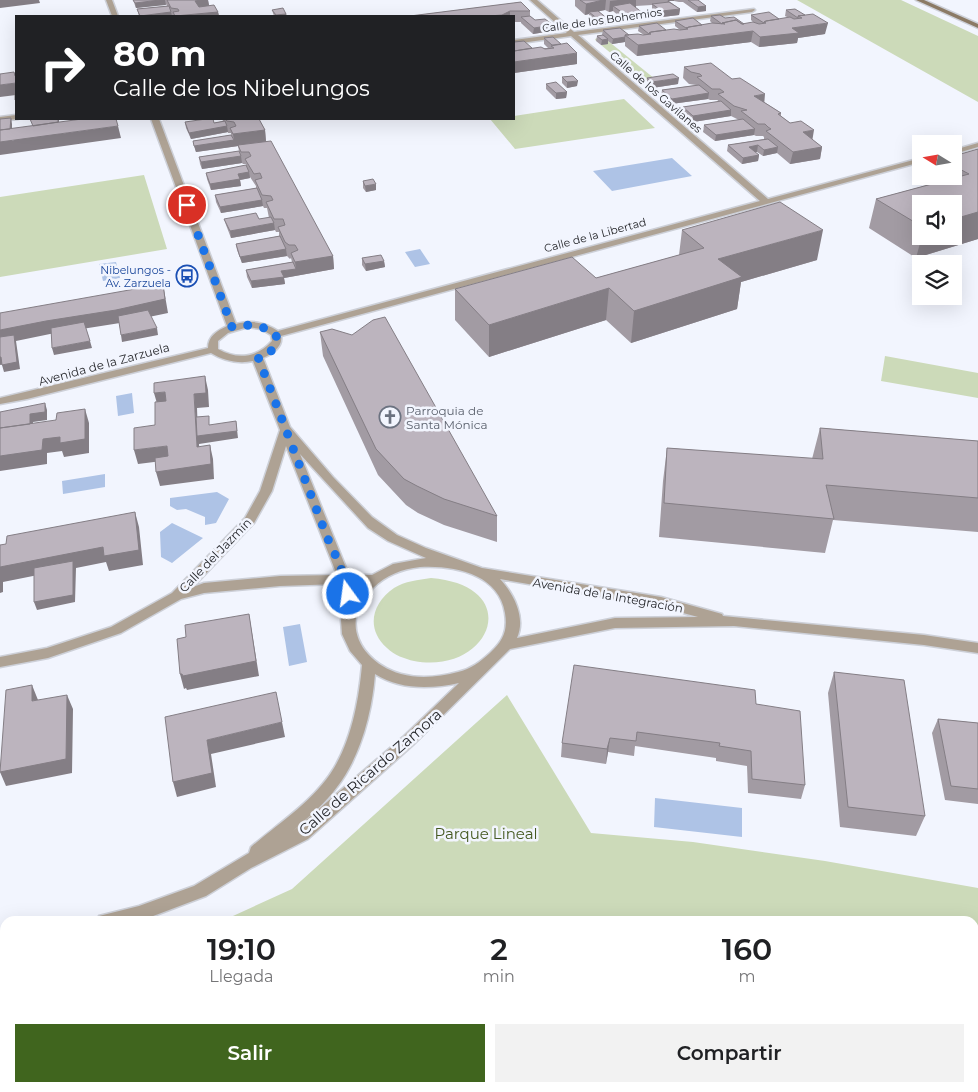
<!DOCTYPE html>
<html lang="es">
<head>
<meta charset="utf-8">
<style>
  body { margin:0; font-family:Montserrat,sans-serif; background:#f2f2f2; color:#202124; height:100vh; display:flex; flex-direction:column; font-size:19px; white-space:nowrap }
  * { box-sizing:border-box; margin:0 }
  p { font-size:16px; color:#757577 }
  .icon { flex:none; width:28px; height:28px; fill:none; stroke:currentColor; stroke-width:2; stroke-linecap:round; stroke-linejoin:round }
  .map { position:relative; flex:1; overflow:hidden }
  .details { position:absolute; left:0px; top:916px; width:979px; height:176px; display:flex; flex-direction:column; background:#fff; border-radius:15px 15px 0 0; box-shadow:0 5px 20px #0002 }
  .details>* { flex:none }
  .hud { position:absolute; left:15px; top:15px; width:500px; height:105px; border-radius:0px; box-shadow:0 5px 20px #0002; background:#202124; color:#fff; overflow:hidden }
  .needle { width:32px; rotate:281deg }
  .controls { position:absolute; left:912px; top:135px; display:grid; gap:10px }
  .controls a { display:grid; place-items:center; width:50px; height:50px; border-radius:0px; background:#fff; box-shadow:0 5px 20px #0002; font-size:25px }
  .pin { position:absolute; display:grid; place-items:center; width:42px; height:42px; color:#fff; margin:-21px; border:2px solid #fff; border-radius:50%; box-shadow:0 1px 5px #0007 }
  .me { position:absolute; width:55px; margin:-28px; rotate:346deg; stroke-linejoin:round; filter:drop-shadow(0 0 4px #0008) }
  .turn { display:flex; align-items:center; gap:18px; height:105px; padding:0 15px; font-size:22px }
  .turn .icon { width:65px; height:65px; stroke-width:2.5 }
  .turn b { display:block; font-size:35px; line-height:42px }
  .eta { display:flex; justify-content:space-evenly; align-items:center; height:85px; text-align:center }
  .eta b { font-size:30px; font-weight:600; line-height:35px }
  .action { display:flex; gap:10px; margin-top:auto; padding:10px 15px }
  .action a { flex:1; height:58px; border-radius:0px; background:#40651e; color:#fff; font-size:20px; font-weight:600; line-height:58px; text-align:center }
  .action a+a { background:#f2f2f2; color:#202124 }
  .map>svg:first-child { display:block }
  .green { fill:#ccdab9 }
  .water { fill:#aec3e6 }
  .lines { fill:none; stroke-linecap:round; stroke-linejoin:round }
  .street-casing { stroke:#cdd0d8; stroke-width:3 }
  .secondary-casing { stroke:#cdd0d8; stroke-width:3 }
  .street { fill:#aea294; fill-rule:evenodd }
  .secondary { fill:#8b7a65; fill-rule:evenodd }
  .wall { fill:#a29ba3; fill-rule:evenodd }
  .shaded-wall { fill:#847e85 }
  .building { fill:#bcb4be; stroke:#847e85 }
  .route { stroke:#1a73e8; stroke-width:9; stroke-dasharray:0 16.2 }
  .labels { text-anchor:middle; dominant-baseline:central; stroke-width:5; stroke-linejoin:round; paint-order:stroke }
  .far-street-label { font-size:11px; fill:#27282c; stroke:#f2f5fe }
  .far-transit-label { font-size:11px; fill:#164399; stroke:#f2f5fe; text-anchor:end }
  .street-label { font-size:12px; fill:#27282c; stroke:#f2f5fe }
  .worship-label { font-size:12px; fill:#5b616d; stroke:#f2f5fe; text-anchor:start }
  .near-street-label { font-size:15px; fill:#27282c; stroke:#f2f5fe }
  .near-park-label { font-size:15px; fill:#455921; stroke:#f2f5fe }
</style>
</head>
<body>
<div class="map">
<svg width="978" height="1092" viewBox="0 0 978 1092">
  <rect width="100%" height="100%" fill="#f2f5fe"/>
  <path class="green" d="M797 0H901L978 36V102Z
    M602 36 655 79 643 80 601 45 607 44 603 41H596L595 39Z
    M624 99 655 128 515 149 490 119H514V116Z
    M144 175 167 249 0 277V197Z
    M885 356 978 373V398L881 381Z
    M431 578C526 586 491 675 414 661 405 659 394 655 387 648 366 629 371 604 394 588 405 581 418 580 431 578Z
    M507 695 591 833 693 842 825 861 978 888V1092H0V990L5 989V1088H974V921H222L292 889Z"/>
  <path class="water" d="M672 158 692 176 612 191 593 171Z
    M420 249 430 264 415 267 405 252Z
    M116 262 120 278 103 281 99 264Z
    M132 393 134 413 118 416 116 396Z
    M105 474V487L63 494 62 481Z
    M217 492 229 499 216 523 205 525V517L186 509 177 510 170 506V498Z
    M172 523 203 538 172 563 161 557 160 532Z
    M300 624 307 662 289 666 283 627Z
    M655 798 742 808V837L654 827Z"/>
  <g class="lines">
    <g class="street-casing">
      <path id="street" d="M106 0H112L118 16H112Z
        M530 0H537L574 32 754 9 755 10 752 12 578 35 768 199 921 158V162L281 336C283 347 272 354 263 358L290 427 333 477 372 517 397 535 426 548 482 568 661 597 722 614 723 616 924 635 978 643V653L924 645 734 626 615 628 510 649 413 745 308 839 251 868 206 896 140 921H97L99 916 139 906 194 886 249 853 251 847C279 823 315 800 334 768 352 738 359 699 362 665L350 651 342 634 341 620 344 609 339 584 280 586 204 593 181 599 121 633 48 658 0 667V657L47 648 111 627 172 593 245 518 260 491 280 430 253 361C239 364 224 361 211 353L27 399 0 404V398L208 348C208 336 217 331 227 326L151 119H159L236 324C252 320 264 322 278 331L760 201 571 36 514 44V40L567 33ZM248 327 261 329 271 335 272 341C257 358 237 360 218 349V341L228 333ZM286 446 337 575 280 576 204 583 193 587 254 523 272 491ZM300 454 368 528 388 541 426 558 393 564 372 575H349ZM420 567C454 565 499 574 505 613 508 631 503 641 490 653 480 662 471 669 458 672 440 677 419 679 401 674 360 662 338 621 373 588 386 575 402 569 420 567ZM500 579 661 607 698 617 615 618 517 638C526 618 514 594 500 579ZM352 584H361L354 592ZM375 674C400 690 431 689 459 683L403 737 293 831C308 817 325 804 337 787 361 756 372 712 375 674Z
        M16 115V119H18L0 121V117Z
        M978 143V147L954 154V150Z
        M5 935V951L0 952V936Z"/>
    </g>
    <g class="secondary-casing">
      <path id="secondary" d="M916 0H924L978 24V28Z"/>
    </g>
    <use href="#street" class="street"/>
    <use href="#secondary" class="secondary"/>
  </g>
  <path class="wall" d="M133 0H208L209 6 218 12 219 16H139L137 9 167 6 166 4 136 8Z
    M575 0H698L706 6V11L697 12 683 2H679L674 1H669L680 9 679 15 662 17 652 9V5L636 6V8L644 14V19L626 22 613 11 609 12 605 10 599 11 607 24 599 25 589 17V14L585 15 575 6Z
    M521 2 530 11V16L535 20 553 25 552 31 533 34 521 23V22H514V16H410Z
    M795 9 825 34 798 38 797 43 759 47 751 42 637 56 625 46V42L612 44 608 41V44L601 45 596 41 597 36 602 35 603 30 629 35H644L638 31 639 26 666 30H680L675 26V21L702 25 713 24 710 21 711 16 725 18 744 24 754 23 751 20V15L779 19 789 18 785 16 786 10Z
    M272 10 286 14 287 16H274Z
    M544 38 577 64 514 73V42L532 48H548L544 44Z
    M684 67 732 79 764 102 781 113V116L822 147 820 159 790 164 777 153 763 156 757 152H755L759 155 758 161 742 164 727 151 728 145 764 139V137L763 136H756L754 135 715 141 703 132 704 125 739 120 731 116 693 122 682 113 683 107 717 102 718 100H710L708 99 671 104 661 96 662 90 696 85 689 84 683 78Z
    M562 77 577 86 567 88 562 83Z
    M647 78 678 84 652 88 647 84Z
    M546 84 567 92 566 98 556 99 546 89Z
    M222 119H259L265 130 266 141 333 256 334 269 284 278 285 284 252 288 247 277 246 270 292 262 291 258 290 259 287 256 242 263 237 250 236 244 279 236V232H276L275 230 231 238 226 225 224 219H259L269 218 267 208H264L263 206 221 213 216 202 215 195 256 188V186L250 177V178L240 180 241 186 211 190 207 179 206 173 246 165V164H243L242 163 202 169 200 164 199 157 239 151 238 146 196 152 193 141 231 135V133H228V132L191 139 186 128 185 122 214 123 223 121Z
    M978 149V239L916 258 869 228 876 199 935 183 937 176H954V156ZM921 204 954 236H921Z
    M363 181 376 190 366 192 363 188Z
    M682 230 817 260 741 282 737 309 631 343 606 320 489 357 455 320V289L596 278 679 255Z
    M362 258 384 261 385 267 366 271 362 265Z
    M320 332 497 516V542L444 525 418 513 406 505 378 475 323 356Z
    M820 428 978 441V532L833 520 825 553 659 537 663 481 667 448 812 459Z
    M834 672 925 816 916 836 840 827 828 693Z
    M756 704 805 785 801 799 748 793 747 766 716 761V758L635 746 634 756 608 752 606 764 561 757 562 743Z
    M938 719 978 723V804L945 800 932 733Z"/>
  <path class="shaded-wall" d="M0 0H39L40 3 0 8Z
    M160 0H165L166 5 136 8 135 3Z
    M192 0H208L210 10 197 11Z
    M603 0H606L605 10 591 13 589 12V14L585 15 586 4Z
    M618 0H636V8L613 6V11L609 12 610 1Z
    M668 0H674V1H669V3L667 4Z
    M706 6V11L697 12 698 7Z
    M680 9 679 15 662 17V11Z
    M510 11V16H489Z
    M171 12 172 16H140Z
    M218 12 219 16H179Z
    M286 14 287 16H276V15Z
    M644 14V19L626 22 627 16Z
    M608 19 607 24 599 25V20Z
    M828 23 825 34 798 38 797 43 759 47 760 37 792 28Z
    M553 25 552 31 533 34 534 28Z
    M753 31 751 42 637 56 638 45Z
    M625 37V42L612 44 613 39Z
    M608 39V44L601 45 602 40Z
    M577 53V64L514 73V62Z
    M679 78 678 84 652 88V82Z
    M578 81 577 86 567 88V82Z
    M16 83V95L0 97V85Z
    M567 92 566 98 556 99V93Z
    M709 93 708 99 671 104 672 99Z
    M765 94 764 106 754 96Z
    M731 110V116L693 122V116Z
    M11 118 12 124V141L58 119H59V134L118 126 121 138 0 155V137Z
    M227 126 228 132 191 139 189 133Z
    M755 129 754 135 715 141 716 135Z
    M265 130 266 142 196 152 194 146 234 140 233 134Z
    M814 130 812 142 803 132Z
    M758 145 757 152 748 153 749 147Z
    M778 147 777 153 763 156 764 150Z
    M822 147 820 159 790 164 793 152Z
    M759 155 758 161 742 164 743 158Z
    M241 156 242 163 202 169 201 162Z
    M249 172 250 178 240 180 241 186 211 190 210 184 238 174Z
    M376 184V190L366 192 365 186Z
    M262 200 263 206 221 213 220 207Z
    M978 208V239L916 258 922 236H954V219Z
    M274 223 275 230 231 238 230 231Z
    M823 230 817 260 741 282 737 309 631 343 634 311 718 259Z
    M286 249 287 256 242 263 240 257Z
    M333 256 334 269 284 278 285 284 252 288 251 281 281 271 296 269 295 262Z
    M384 261 385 267 366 271 365 264Z
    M163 284 168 313 120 323 50 334 16 341 20 369 4 372 2 365 0 345V330Z
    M609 288 606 320 489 357V325Z
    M157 328 158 335 122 342 121 335Z
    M90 341 92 348 54 355 52 348Z
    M0 357H1L4 364 0 365Z
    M205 376 208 390 209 407 197 408 198 436 236 421 238 438 199 444 200 461 197 447 194 394Z
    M165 392 168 406 158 407 154 393Z
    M45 403 47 410V420L33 422 32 438 0 443 30 414Z
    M85 409 89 423V453L64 457 62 451 47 453V464L0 471V456L43 439Z
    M210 445 213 459 214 479 160 486 156 472Z
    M167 446 170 460 138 464 134 450Z
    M135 512 139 527 143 565 109 571 106 562 76 568 75 602 37 610 34 602 73 568 3 582V592L0 593V567Z
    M249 614 259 676 187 690 186 688 184 689 180 674H182Z
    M32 685 38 700 32 701Z
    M67 695 73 709 72 773 6 786 0 772Z
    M282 722 285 737 211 754 216 787 177 797 173 782 207 740Z
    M610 738 608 752 606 764 607 749Z"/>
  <path class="building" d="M133 0H160L135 3Z
    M167 0H201L195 1 199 7 214 5 218 12 175 16 173 12 179 11 178 9 171 8Z
    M580 0H603L586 4Z
    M688 0H698L706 6 698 7Z
    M521 2 530 11H510L502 15 489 16H410Z
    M669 2 680 9 662 11 652 4Z
    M630 3 644 14 627 16 613 6Z
    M169 6 171 12 140 16 137 9Z
    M283 8 286 14 276 15 272 10Z
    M795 9 805 15 798 16V18L786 10Z
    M598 11 608 19 599 20 589 12Z
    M769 12 779 19 766 21 764 22V23L751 15Z
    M813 14 828 23 792 28 799 33 760 37 753 31 638 45 625 35 638 34 643 35 651 34 649 33 651 32 674 29 680 30 688 29 686 28 689 27 712 23 725 24 722 23 736 20 742 24 753 22 759 24 766 23 764 22 766 21 790 17 794 19 802 18 798 16Z
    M720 15 725 18 734 17 744 24H742L736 20 722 23V24L711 16Z
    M530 16 535 20 545 19 553 25 534 28 521 17Z
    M693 18 702 25 689 27 686 28 675 21Z
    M657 23 666 30 651 32 649 33V34L639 26Z
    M620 28 629 35H625V37L613 39 603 30Z
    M603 35 608 39 602 40 597 36Z
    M553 37 561 44 552 45 544 38Z
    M524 41 532 48 514 51V42Z
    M567 43 577 53 514 62V51L541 47 545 49 554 48 551 46Z
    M711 63 732 79 740 78 765 94 754 96 781 113 778 114 790 123 801 121 814 130 803 132 822 147 793 152 766 131 771 129 768 127 765 124H758L741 111 747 110 734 106 718 94 724 92 720 89H712L697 77 702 76 700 74 691 72 684 67Z
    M14 72 15 76H16V83L0 85V74Z
    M673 74 679 78 652 82 647 78Z
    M573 76 578 81 567 82 562 77Z
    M556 82 567 92 556 93 546 84Z
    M699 85 709 93 672 99 662 90Z
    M15 90H16V100H15Z
    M721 101 731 110 693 116 683 107Z
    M11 118 10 129 0 130V119Z
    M30 119H58V122L33 126Z
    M82 119H116L118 126 0 142V130Z
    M206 119H213L214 123 225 121 227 126 189 133 185 122Z
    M225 119H259L265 130 233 134 230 128 236 126 234 122 227 121Z
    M743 119 755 129 716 135 704 125Z
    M231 135 234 140 194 146 193 141Z
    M768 139 778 147 764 150 758 145 749 147 759 155 743 158 728 145Z
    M271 141 333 256 295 262 291 253 298 250 295 245H289L285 242 278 227 285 225 283 219H274L266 202 273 200 271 196 262 195 255 180 262 178 260 173 254 174 245 159 251 156 249 152H241L238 145Z
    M978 149V212L954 219V204H921V226L876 199 969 174 954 166V156Z
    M239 151 241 156 201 162 199 157Z
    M246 165 249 172 238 174 240 179 210 184 206 173Z
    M373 179 376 184 365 186 363 181Z
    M257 188 262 200 220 207 215 195Z
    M780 202 823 230 718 259 742 277 634 311 609 288 489 325 455 289 572 257 596 278 704 248 682 230Z
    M256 213 259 219 271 217 274 223 230 231 224 219Z
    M280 236 286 249 240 257 236 244Z
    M381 255 384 261 365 264 362 258Z
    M293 262 296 269 281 271 284 277 251 281 246 270Z
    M163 284 165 299 116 310 46 321 0 330V313Z
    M148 310 157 328 121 335 118 316Z
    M385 317 497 516 444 499 417 486 404 479 376 449 320 332 332 329 352 335 373 320Z
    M84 322 90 341 52 348 51 328Z
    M14 335 17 362 2 365 1 357H0V337Z
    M205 376 206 393 194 394 196 429 197 447 210 445 211 464 156 472 155 458 168 456 167 446 134 450V428L155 425V402L166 401 165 392 154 393V383Z
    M45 403V412L30 414V424L0 428V412Z
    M85 409V439L60 443V437L43 439 42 450 0 456V428L56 420 57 413Z
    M209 416V425L236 421 237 431 197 436 196 417Z
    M820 428 978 441V498L826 485 834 519 664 503 667 448 823 459Z
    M135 512 139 550 104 556 103 547 0 567V545L6 544 7 536Z
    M73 561V595L34 602V568Z
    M249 614 256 661 183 676 182 674H180L177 639 186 637 185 625Z
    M574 665 755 690 756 704 800 711 805 785 752 779 751 751 719 746 720 743 637 732 636 741 610 738 607 749 562 743Z
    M834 672 904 680 925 816 848 807Z
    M32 685V701L67 695 66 759 0 772 6 690Z
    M276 692 282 722 207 740 212 773 173 782 165 717Z
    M938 719 978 723V789L951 786Z"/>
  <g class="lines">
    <path class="route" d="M187 205 232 327C249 324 260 324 276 334L277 342 271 351 258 357 327 537 340 565 348 594"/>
  </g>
  <defs>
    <g id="bus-ring" transform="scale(1.125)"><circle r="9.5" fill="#f2f5fe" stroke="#1a4fb4" stroke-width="1.5"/><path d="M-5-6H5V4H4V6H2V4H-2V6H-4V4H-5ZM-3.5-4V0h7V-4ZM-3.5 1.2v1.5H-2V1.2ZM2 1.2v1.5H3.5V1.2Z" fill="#1a4fb4"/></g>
    <g id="church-ring" transform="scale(1.125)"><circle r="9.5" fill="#f2f5fe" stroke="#6b7280" stroke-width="1.5"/><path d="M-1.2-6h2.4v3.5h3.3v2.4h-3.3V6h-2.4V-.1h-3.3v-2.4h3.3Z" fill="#6b7280"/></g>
  </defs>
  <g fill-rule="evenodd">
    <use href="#bus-ring" x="187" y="276"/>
    <use href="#church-ring" x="390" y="417"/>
  </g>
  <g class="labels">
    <g class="far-street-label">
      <text transform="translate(602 20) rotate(-8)">Calle de los Bohemios</text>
      <text transform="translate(656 92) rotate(41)">Calle de los Gavilanes</text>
      <text transform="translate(595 235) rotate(-15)">Calle de la Libertad</text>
    </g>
    <g class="far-transit-label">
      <text x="171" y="270">Nibelungos -<tspan x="171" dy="13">Av. Zarzuela</tspan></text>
    </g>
    <g class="street-label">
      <text transform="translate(104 364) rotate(-15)">Avenida de la Zarzuela</text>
      <text transform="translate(215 555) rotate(-46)">Calle del Jazmín</text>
      <text transform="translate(608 595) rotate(10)">Avenida de la Integración</text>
    </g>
    <g class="worship-label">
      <text x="406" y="410">Parroquia de<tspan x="406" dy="14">Santa Mónica</tspan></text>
    </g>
    <g class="near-street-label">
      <text transform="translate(370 772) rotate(-41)">Calle de Ricardo Zamora</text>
    </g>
    <g class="near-park-label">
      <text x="486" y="833">Parque Lineal</text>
    </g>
  </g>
</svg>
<div class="controls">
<a><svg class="needle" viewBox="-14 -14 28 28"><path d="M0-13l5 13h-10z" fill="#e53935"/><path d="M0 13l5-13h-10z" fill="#757577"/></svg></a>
<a><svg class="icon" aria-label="sound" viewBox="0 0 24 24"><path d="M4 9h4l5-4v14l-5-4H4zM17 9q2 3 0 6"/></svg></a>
<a><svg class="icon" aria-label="layers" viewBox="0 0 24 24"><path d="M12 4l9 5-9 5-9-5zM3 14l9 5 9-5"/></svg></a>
</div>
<div class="pin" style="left:187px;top:205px;background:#d93025"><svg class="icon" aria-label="arrive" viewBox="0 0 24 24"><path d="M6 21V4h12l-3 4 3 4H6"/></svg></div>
<svg class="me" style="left:348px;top:594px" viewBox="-20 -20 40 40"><circle r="17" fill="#1a73e8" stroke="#fff" stroke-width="3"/><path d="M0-11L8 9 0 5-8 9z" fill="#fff"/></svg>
<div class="hud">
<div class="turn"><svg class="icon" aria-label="right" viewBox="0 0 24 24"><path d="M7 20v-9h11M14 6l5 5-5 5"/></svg><div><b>80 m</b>Calle de los Nibelungos</div></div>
</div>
<section class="details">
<div class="eta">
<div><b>19:10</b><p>Llegada</p></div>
<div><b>2</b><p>min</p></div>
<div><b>160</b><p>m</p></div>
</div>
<div class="action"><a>Salir</a><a>Compartir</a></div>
</section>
</div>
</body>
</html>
